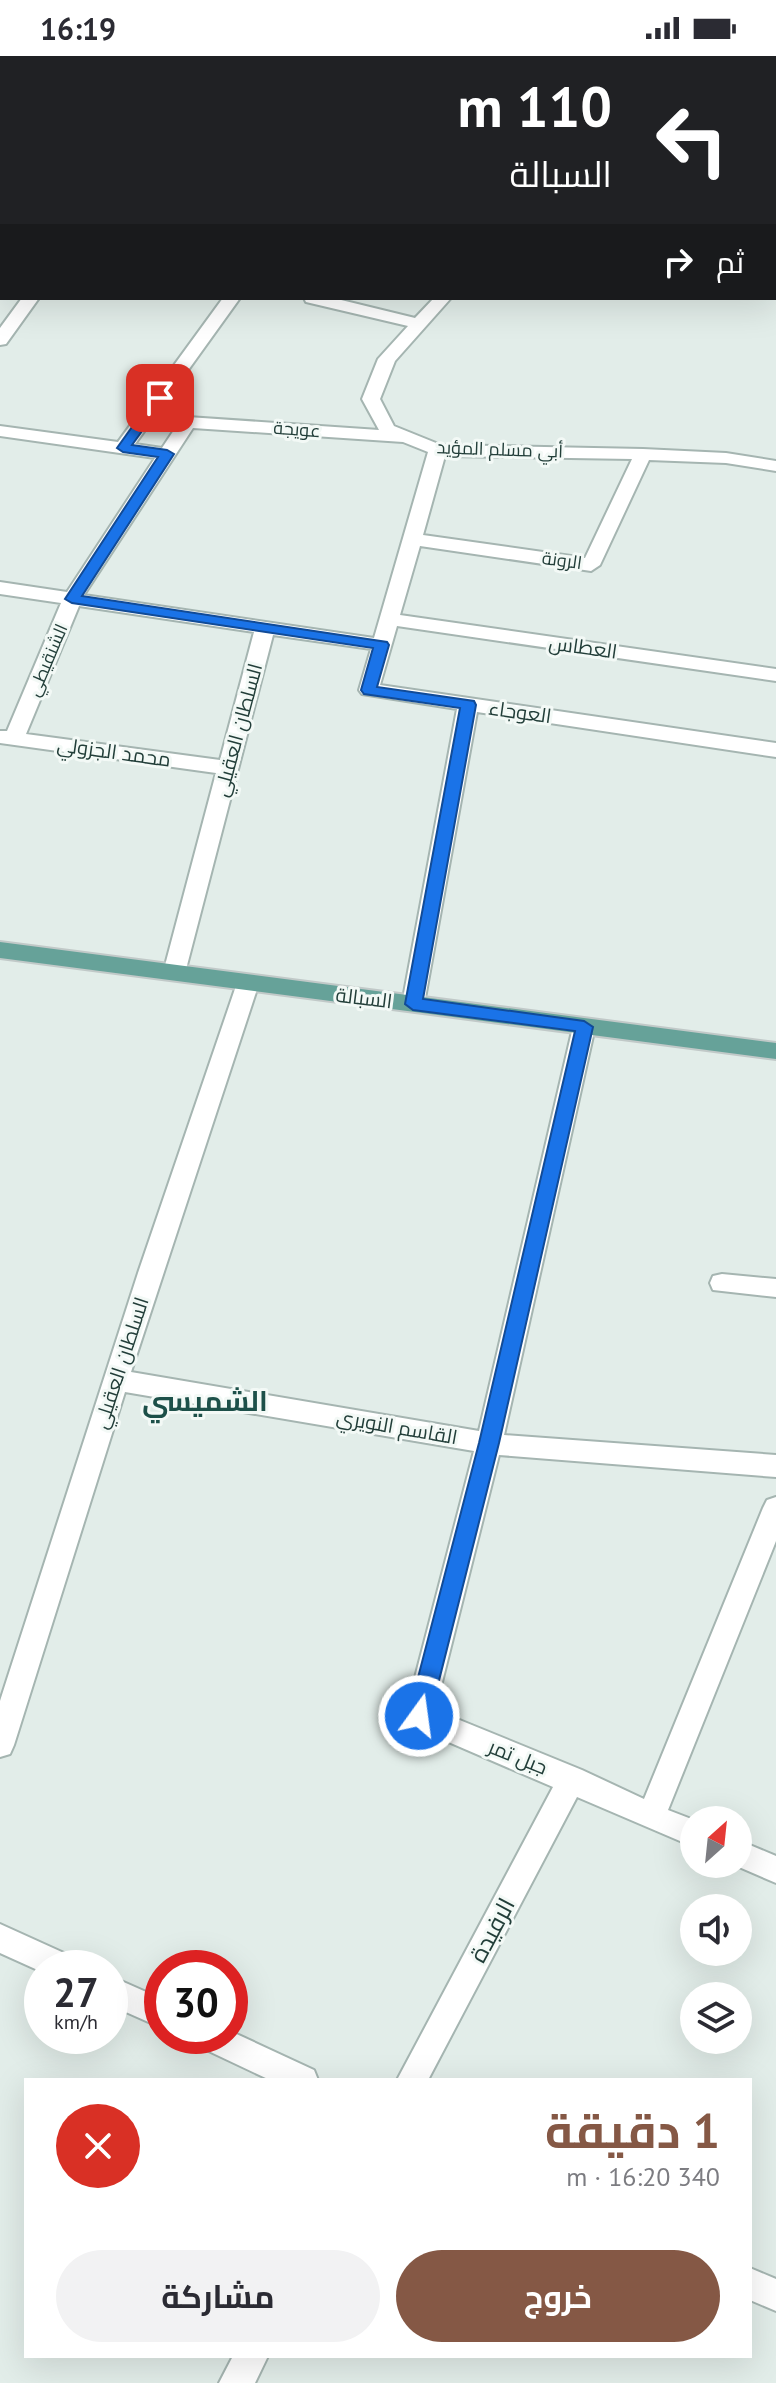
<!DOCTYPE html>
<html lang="ar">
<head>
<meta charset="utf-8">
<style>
  body { margin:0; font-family:"PT Sans",Cairo,sans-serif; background:#f2f2f3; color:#2b2b33; direction:rtl; height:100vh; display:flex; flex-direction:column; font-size:30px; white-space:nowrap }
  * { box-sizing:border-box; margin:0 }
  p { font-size:26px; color:#7c7c81 }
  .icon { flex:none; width:44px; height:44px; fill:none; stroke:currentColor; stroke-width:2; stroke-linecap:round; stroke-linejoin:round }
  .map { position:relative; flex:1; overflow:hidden; direction:ltr }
  .details { position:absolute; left:24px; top:2022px; width:728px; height:280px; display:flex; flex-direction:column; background:#fff; border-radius:0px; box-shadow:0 8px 32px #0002; direction:rtl }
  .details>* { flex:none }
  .top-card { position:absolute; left:0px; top:0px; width:776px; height:244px; box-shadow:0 8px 32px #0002; direction:rtl; background:#202124; color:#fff; overflow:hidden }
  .needle { width:52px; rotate:27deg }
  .controls { position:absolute; left:680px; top:1750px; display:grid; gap:16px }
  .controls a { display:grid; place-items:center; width:72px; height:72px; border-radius:50%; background:#fff; box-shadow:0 8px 32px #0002; font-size:40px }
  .speed { position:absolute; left:24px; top:1894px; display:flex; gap:16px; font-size:40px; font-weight:700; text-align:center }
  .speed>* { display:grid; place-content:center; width:104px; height:104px; border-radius:50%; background:#fff; box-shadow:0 8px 32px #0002; line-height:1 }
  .speed small { font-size:20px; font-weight:400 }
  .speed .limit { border:12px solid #d22; background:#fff; color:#111 }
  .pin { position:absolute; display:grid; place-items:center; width:68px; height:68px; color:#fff; margin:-34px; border-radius:16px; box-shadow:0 4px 12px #0006 }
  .me { position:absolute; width:88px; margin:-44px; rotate:14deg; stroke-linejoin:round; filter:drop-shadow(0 0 6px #0008) }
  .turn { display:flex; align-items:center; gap:28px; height:168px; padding:0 32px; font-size:36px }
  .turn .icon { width:104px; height:104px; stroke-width:2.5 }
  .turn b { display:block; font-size:56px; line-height:68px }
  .then { display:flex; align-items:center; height:76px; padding:0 32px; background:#0003; gap:16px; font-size:30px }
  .round { display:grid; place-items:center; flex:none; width:84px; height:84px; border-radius:42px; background:#f2f2f3 }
  .headline { display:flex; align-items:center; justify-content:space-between; height:136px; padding:0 32px }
  h1 { font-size:48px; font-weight:700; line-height:60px; color:#855845 }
  .button { display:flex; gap:16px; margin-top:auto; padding:16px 32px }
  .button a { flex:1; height:92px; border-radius:48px; background:#855845; color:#fff; font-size:32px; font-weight:700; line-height:92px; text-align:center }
  .button a+a { background:#f2f2f3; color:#2b2b33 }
  .status { display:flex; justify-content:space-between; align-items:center; height:56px; padding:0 40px; background:#fff; direction:ltr }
  .status svg { height:22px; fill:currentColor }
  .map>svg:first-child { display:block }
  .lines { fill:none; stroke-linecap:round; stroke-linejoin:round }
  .minor-casing { stroke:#a5b5b1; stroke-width:4 }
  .major-casing { stroke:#c1c9c8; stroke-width:4 }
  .minor { fill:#fff; fill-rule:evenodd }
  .major { fill:#66a299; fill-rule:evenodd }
  .route { fill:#1a73e8; stroke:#114b97; stroke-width:2 }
  .labels { text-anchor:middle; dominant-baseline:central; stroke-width:6; stroke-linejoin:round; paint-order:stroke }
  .far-street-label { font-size:18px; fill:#223e39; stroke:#f3f9f6 }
  .street-label { font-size:20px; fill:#223e39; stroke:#f3f9f6 }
  .near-street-label { font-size:24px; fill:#223e39; stroke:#f3f9f6 }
  .district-label { font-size:28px; font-weight:bold; fill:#1d5049; stroke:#f3f9f6 }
</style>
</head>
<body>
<div class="status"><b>16:19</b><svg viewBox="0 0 49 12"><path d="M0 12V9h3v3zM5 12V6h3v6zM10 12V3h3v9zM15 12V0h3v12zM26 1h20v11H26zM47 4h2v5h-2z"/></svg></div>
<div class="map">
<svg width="776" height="2327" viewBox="0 0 776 2327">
  <rect width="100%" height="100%" fill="#e2ede9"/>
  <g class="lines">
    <g class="minor-casing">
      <path id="minor" d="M86 0H130L85 2Z
        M0 3H2V13H0Z
        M2 28V38L0 39V29Z
        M0 166H2V176H0Z
        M22 242H39L6 288 0 289V272Z
        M223 242H240L135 388 162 392 182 362 188 361 379 374 362 343 378 303 408 270 306 246 304 242H333L415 262 434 242H451L395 305 380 343 394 370 441 389 643 393 726 397 776 405V415L726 407 649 404 600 509 591 515 420 490 400 559 776 613V625L397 570 380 629 776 687V701L477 656 424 948 421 954H405L402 948 457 653 362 638 359 634 371 593 273 579 185 917 182 922H166L163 917 216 717 0 687V675H7L61 547 0 538V526L67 536 155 402 0 380V370L118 386ZM193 372 403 386 428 396 374 582 84 539ZM445 400 632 403 585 502 423 479ZM79 550 254 576 220 704 26 678Z
        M248 919 256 922 259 927 131 1316 479 1375 573 971 576 965H592L595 971 504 1379 776 1399V1421L499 1399 435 1654 582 1714 644 1743 763 1452 767 1444 776 1441V1485L668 1754 694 1764V1791L577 1741 428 2024H397L553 1731 409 1669 405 1660 474 1395 125 1336 14 1689 10 1698 0 1701V1645L138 1217 237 927 240 922Z
        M722 1218 776 1223V1241L713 1234 710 1227 713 1220Z
        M738 1784 776 1800V1827L732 1808H738Z
        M0 1868 75 1902 79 1912H42V1916L0 1897Z
        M110 1920 162 1943V1972L110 1949Z
        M230 1975 314 2014 318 2024H270L198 1990 194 1980H230Z
        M750 2212 776 2223V2255L750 2244Z
        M233 2300H268L255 2327H219Z"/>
    </g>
    <g class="major-casing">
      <path id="major" d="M0 886 776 987V1003L0 902Z"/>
    </g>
    <use href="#minor" class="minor"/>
    <use href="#major" class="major"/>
  </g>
  <path class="route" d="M155 339 166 342 132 389 167 394 174 398 82 540 387 586 389 589 377 631 474 645 476 649 423 943 584 965 593 971 499 1387 430 1660 426 1667 419 1670 412 1667 408 1660 479 1387 575 975 413 954 405 948 460 652 364 638 361 634 373 592 72 547 65 543 158 401 123 396 117 392Z"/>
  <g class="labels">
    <g class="far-street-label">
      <text transform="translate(297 373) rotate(4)">عويجة</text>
      <text transform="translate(500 393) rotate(2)">أبي مسلم المؤيد</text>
      <text transform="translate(562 504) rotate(8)">الرونة</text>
      <text transform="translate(47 604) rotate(-67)">الشنقيطي</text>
    </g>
    <g class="street-label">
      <text transform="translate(583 591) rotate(8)">العطاس</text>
      <text transform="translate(520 656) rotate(8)">العوجاء</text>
      <text transform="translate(238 674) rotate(-75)">السلطان العقيلي</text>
      <text transform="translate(114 696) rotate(8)">محمد الجزولي</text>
      <text transform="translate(364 942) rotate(7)">السبالة</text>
      <text transform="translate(121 1307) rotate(-72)">السلطان العقيلي</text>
      <text transform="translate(397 1371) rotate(10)">القاسم النويري</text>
      <text transform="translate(518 1701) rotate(22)">جبل تمر</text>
    </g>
    <g class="near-street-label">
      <text transform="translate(492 1874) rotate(-62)">الرفيدة</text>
    </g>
    <g class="district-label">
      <text x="205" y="1344">الشميسي</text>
    </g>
  </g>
</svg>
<div class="controls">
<a><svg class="needle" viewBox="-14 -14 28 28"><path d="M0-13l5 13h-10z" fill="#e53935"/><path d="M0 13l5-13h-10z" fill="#7c7c81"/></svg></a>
<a><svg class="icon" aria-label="sound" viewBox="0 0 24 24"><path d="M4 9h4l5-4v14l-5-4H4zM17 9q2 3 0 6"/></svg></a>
<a><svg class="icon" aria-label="layers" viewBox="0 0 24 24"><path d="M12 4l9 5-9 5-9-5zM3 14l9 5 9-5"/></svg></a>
</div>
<div class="speed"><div>27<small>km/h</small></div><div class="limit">30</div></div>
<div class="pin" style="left:160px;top:342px;background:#d93025"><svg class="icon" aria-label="arrive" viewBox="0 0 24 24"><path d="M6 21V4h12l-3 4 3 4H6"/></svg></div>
<svg class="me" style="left:419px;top:1660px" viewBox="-20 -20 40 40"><circle r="17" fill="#1a73e8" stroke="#fff" stroke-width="3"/><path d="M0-11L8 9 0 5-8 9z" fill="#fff"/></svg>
<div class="top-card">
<div class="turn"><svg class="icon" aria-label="left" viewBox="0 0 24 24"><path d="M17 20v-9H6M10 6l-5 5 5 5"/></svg><div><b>110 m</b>السبالة</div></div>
<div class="then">ثم<svg class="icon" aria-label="right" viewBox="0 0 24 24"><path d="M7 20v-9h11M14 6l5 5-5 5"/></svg></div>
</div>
<section class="details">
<div class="headline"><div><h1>1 دقيقة</h1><p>340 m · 16:20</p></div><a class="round" style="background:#d93025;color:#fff"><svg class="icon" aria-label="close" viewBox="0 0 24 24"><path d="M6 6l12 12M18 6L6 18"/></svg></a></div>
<div class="button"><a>خروج</a><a>مشاركة</a></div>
</section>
</div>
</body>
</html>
